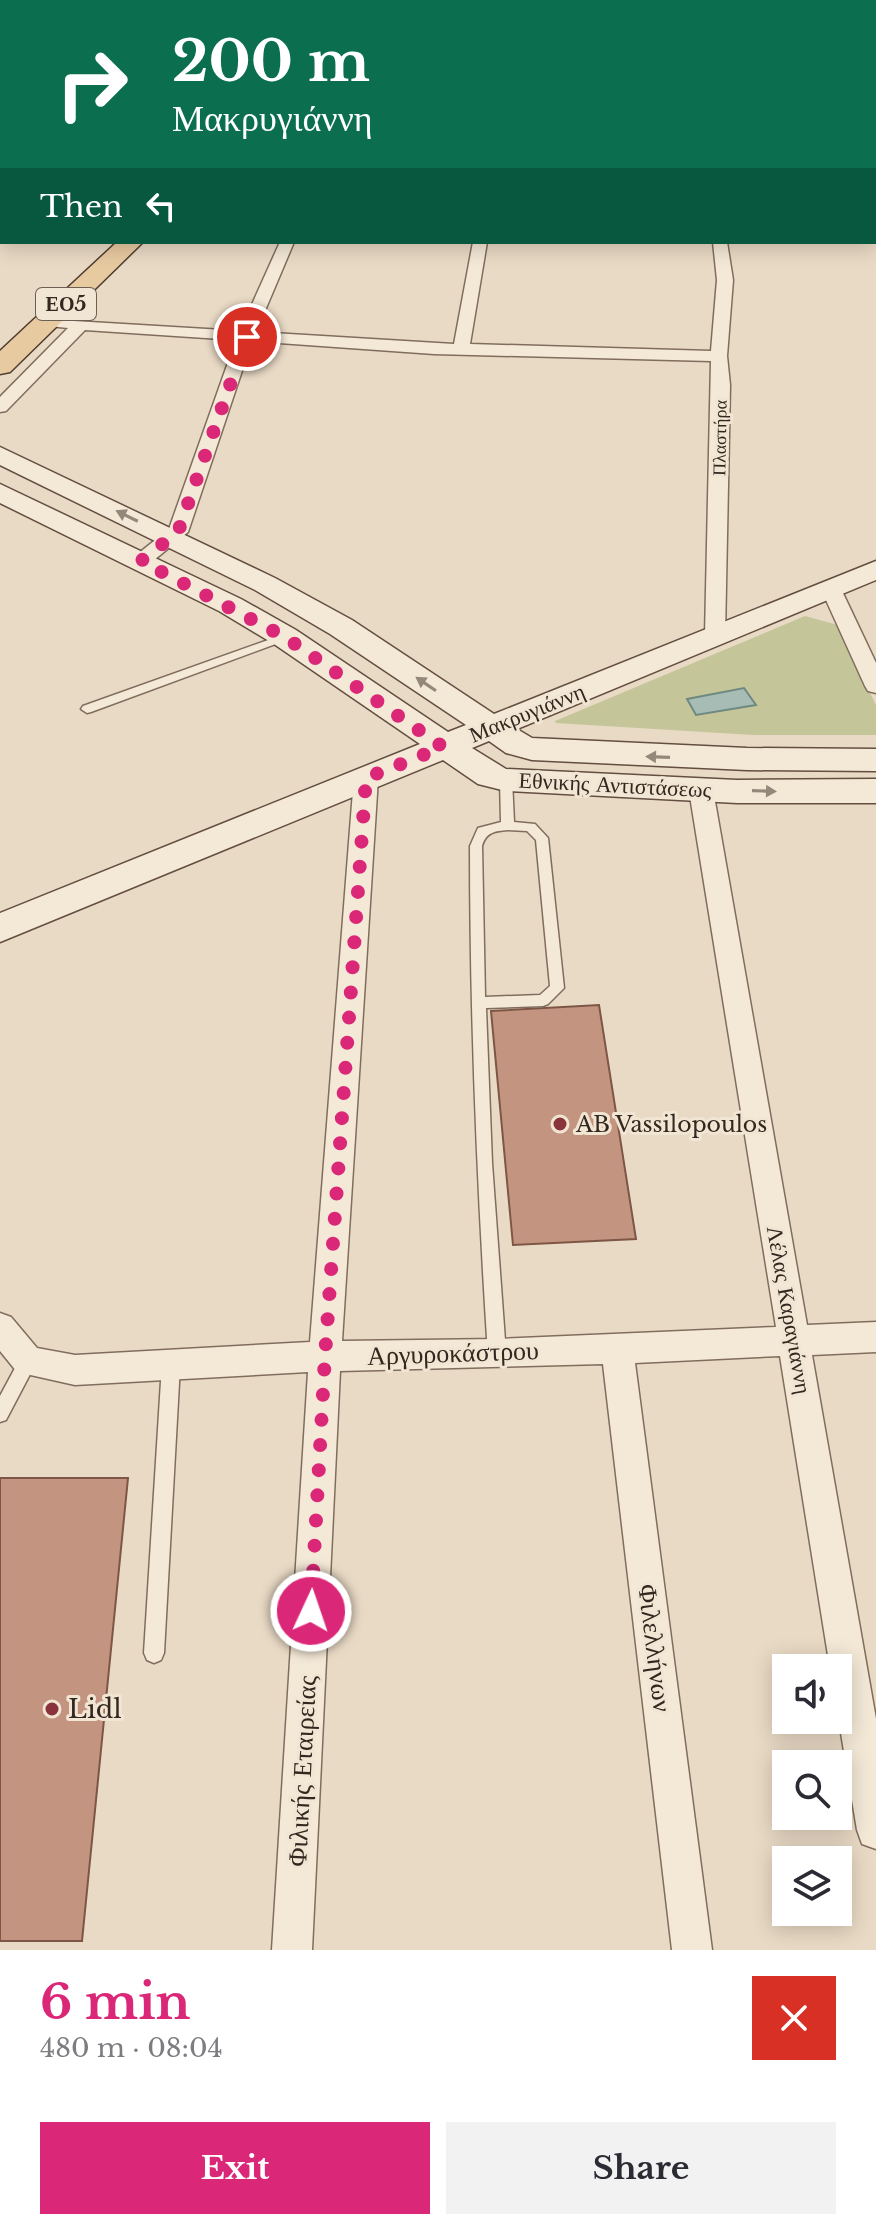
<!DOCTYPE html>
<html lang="en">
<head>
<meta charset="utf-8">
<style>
  body { margin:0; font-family:"Libre Baskerville",serif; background:#f2f2f3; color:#2b2b33; height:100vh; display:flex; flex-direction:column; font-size:30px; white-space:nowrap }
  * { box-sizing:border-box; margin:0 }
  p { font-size:26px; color:#7c7c81 }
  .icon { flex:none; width:44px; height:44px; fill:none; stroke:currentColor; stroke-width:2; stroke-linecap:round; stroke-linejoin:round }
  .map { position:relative; height:1950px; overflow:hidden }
  .details { display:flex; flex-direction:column; background:#fff; flex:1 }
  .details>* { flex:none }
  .hud { position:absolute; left:0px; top:0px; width:876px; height:244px; box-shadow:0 4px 20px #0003; background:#0b6e4f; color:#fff; overflow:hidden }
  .fabs { position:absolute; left:772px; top:1654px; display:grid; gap:16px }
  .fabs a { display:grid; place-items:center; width:80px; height:80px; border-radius:0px; background:#fff; box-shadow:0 4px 20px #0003; font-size:40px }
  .pin { position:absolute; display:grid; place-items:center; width:68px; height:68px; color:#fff; margin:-34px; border:4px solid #fff; border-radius:50%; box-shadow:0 2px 8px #0007 }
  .me { position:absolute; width:88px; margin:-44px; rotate:3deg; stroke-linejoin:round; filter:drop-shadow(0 0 6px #0008) }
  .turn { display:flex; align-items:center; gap:28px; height:168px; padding:0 40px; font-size:36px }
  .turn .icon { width:104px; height:104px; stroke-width:2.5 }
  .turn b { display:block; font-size:56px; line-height:68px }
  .then { display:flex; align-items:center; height:76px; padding:0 40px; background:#0003; gap:16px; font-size:30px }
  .round { display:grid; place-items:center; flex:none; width:84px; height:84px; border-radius:0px; background:#f2f2f3 }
  .summary { display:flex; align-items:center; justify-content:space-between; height:136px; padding:0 40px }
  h1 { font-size:48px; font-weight:700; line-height:60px; color:#db2777 }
  .cta { display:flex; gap:16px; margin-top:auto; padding:16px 40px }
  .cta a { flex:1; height:92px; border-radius:0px; background:#db2777; color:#fff; font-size:32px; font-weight:700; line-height:92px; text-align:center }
  .cta a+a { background:#f2f2f3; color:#2b2b33 }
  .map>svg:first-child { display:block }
  .green { fill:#c5c59a }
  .water { fill:#a6bcb4; stroke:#6e8980; stroke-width:2 }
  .building { fill:#c3947f; stroke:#7e5646; stroke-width:2 }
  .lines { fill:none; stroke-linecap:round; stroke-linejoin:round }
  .lane-casing { stroke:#816d5d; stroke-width:3 }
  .street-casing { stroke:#816d5d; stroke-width:3 }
  .secondary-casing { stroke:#634e40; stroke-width:3 }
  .primary-casing { stroke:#503c31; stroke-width:3 }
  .lane { fill:#f4e9d7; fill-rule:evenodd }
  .street { fill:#f4e9d7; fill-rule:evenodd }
  .secondary { fill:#f4e9d7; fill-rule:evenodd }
  .primary { fill:#e8caa1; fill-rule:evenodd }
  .oneway { fill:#94887b }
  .route { stroke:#db2777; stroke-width:14; stroke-dasharray:0 25.2 }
  .poi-dot { fill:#89343d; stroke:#f1e5d3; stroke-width:3 }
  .labels { text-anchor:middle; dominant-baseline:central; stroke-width:6; stroke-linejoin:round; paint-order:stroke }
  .far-street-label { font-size:18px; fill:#33271f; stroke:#f1e5d3 }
  .shield { fill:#f1e5d3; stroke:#6c6055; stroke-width:2 }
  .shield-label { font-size:20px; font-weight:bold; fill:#33271f }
  .street-label { font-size:22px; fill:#33271f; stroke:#f1e5d3 }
  .poi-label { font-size:22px; fill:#33271f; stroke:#f1e5d3; text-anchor:start }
  .near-street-label { font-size:26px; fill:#33271f; stroke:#f1e5d3 }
  .near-poi-label { font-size:26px; fill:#33271f; stroke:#f1e5d3; text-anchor:start }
</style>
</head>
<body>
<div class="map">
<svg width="876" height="1950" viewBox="0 0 876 1950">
  <rect width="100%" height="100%" fill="#e9dac5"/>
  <path class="green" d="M805 616 838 625 876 705V735H753L556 723 555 721Z"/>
  <path class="water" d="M744 688 756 705 696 715 687 699Z"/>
  <path class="building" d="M599 1005 636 1239 513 1245 491 1011Z
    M0 1478H128L82 1941H0Z"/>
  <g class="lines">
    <g class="lane-casing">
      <path id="lane" d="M285 634 291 637 289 639 91 712 87 713 81 709 83 706Z
        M506 776 512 780 514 822 535 824 548 838 564 988 548 1004 543 1006 486 1008 492 1163 506 1354 503 1360 497 1362 491 1360 488 1354C477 1184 470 1016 470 846L478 828 501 822 500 780ZM508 830 527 831 536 840 550 986 540 995 485 997 482 846C486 832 495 831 508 830Z
        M28 1353 34 1355 37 1361 6 1420 0 1422V1396L22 1355Z
        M171 1357 177 1359 180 1365 164 1653 161 1660 154 1663 147 1660 144 1653 162 1365 165 1359Z"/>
    </g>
    <g class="street-casing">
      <path id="street" d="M88 0H100L86 2Z
        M539 0H551L538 2Z
        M845 0H857V2H845Z
        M874 19H876V25H874Z
        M2 100V109L0 110V101Z
        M280 242H294L256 332 454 344 473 242H487L470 344 711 351 717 280 713 242H727L733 280 727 356 730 385 725 636 722 641H708L705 636 711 361 434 354 252 341 188 532 148 565H134L131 561 134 557 169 529 236 340 85 330 6 411 0 412V397L68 328 40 325V319L240 331Z
        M831 583 841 589 876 663V693L868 691 865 686 821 589Z
        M366 770 374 772 378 778 342 1341 497 1339 776 1327 689 790 693 784H709L713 790 807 1325 876 1322V1352L812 1355 876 1719V1849L862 1844 857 1830 838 1715V1668H830L780 1356 635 1363 712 1950H672L603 1364 340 1371 312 1950H272L308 1372 75 1385 17 1372 0 1351V1313L11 1317 37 1348 75 1355 310 1342 354 778 358 772Z"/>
    </g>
    <g class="secondary-casing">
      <path id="secondary" d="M874 157H876V169H874Z
        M0 447 275 578 352 620 494 714 876 561V580L517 729 532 738 747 748 876 749V771L747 770 532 760 506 753 489 741 472 748 506 769 737 780 876 779V803H737L506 791 478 784 443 760 0 942V913L420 744 274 644 219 611 0 503V484L241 599 296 630 448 732 466 725 330 634 255 590 0 465Z"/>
    </g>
    <g class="primary-casing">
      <path id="primary" d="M373 0H392L372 2Z
        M117 242H143L10 372 0 374V351Z"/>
    </g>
    <use href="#lane" class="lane"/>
    <use href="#street" class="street"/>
    <use href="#secondary" class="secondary"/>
    <use href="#primary" class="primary"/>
  </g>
  <defs><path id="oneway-solid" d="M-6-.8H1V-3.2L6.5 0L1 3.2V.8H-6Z" transform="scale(2)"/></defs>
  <g class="oneway">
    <use href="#oneway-solid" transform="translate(127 516) rotate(-154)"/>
    <use href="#oneway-solid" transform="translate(426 684) rotate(-146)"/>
    <use href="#oneway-solid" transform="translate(658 757) rotate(-178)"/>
    <use href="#oneway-solid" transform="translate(764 791) rotate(2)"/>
  </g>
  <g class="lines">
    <path class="route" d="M247 337 178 532 141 561 285 637 443 747 366 778 325 1356 311 1611"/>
  </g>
  <g class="poi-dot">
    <circle cx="560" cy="1124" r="8"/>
    <circle cx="52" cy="1709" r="8"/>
  </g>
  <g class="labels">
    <g class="far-street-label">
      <text transform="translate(720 438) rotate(-89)">Πλαστήρα</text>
    </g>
    <rect class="shield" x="36" y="288" width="60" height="32" rx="6"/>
    <g class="shield-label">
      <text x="66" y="304">ΕΟ5</text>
    </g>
    <g class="street-label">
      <text transform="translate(527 713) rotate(-22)">Μακρυγιάννη</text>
      <text transform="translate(615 785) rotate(3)">Εθνικής Αντιστάσεως</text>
      <text transform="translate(789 1310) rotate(80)">Λέλας Καραγιάννη</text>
    </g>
    <g class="poi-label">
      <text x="576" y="1124">AB Vassilopoulos</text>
    </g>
    <g class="near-street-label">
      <text transform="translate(453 1353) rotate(-2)">Αργυροκάστρου</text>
      <text transform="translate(655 1648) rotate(83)">Φιλελλήνων</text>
      <text transform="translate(302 1771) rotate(-87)">Φιλικής Εταιρείας</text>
    </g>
    <g class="near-poi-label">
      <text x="68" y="1709">Lidl</text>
    </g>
  </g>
</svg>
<div class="fabs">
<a><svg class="icon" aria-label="sound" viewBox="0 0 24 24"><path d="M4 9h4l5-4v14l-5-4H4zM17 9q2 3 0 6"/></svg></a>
<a><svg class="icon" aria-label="search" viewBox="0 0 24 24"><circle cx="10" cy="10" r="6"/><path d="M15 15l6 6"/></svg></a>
<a><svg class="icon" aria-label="layers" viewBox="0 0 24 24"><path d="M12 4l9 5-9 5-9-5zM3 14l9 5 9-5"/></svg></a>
</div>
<div class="pin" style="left:247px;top:337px;background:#d93025"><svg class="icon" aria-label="arrive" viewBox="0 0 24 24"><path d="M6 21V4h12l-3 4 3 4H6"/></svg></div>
<svg class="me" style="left:311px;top:1611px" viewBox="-20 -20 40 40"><circle r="17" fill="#db2777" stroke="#fff" stroke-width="3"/><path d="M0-11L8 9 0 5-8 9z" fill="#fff"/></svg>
<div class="hud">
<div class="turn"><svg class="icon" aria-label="right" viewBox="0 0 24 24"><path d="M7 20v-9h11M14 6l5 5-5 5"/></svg><div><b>200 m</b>Μακρυγιάννη</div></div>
<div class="then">Then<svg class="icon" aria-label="left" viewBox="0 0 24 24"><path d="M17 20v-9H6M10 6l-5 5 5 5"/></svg></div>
</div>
</div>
<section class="details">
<div class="summary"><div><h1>6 min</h1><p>480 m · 08:04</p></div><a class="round" style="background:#d93025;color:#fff"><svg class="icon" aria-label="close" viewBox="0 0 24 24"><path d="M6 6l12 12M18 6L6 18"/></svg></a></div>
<div class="cta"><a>Exit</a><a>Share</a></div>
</section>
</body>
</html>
